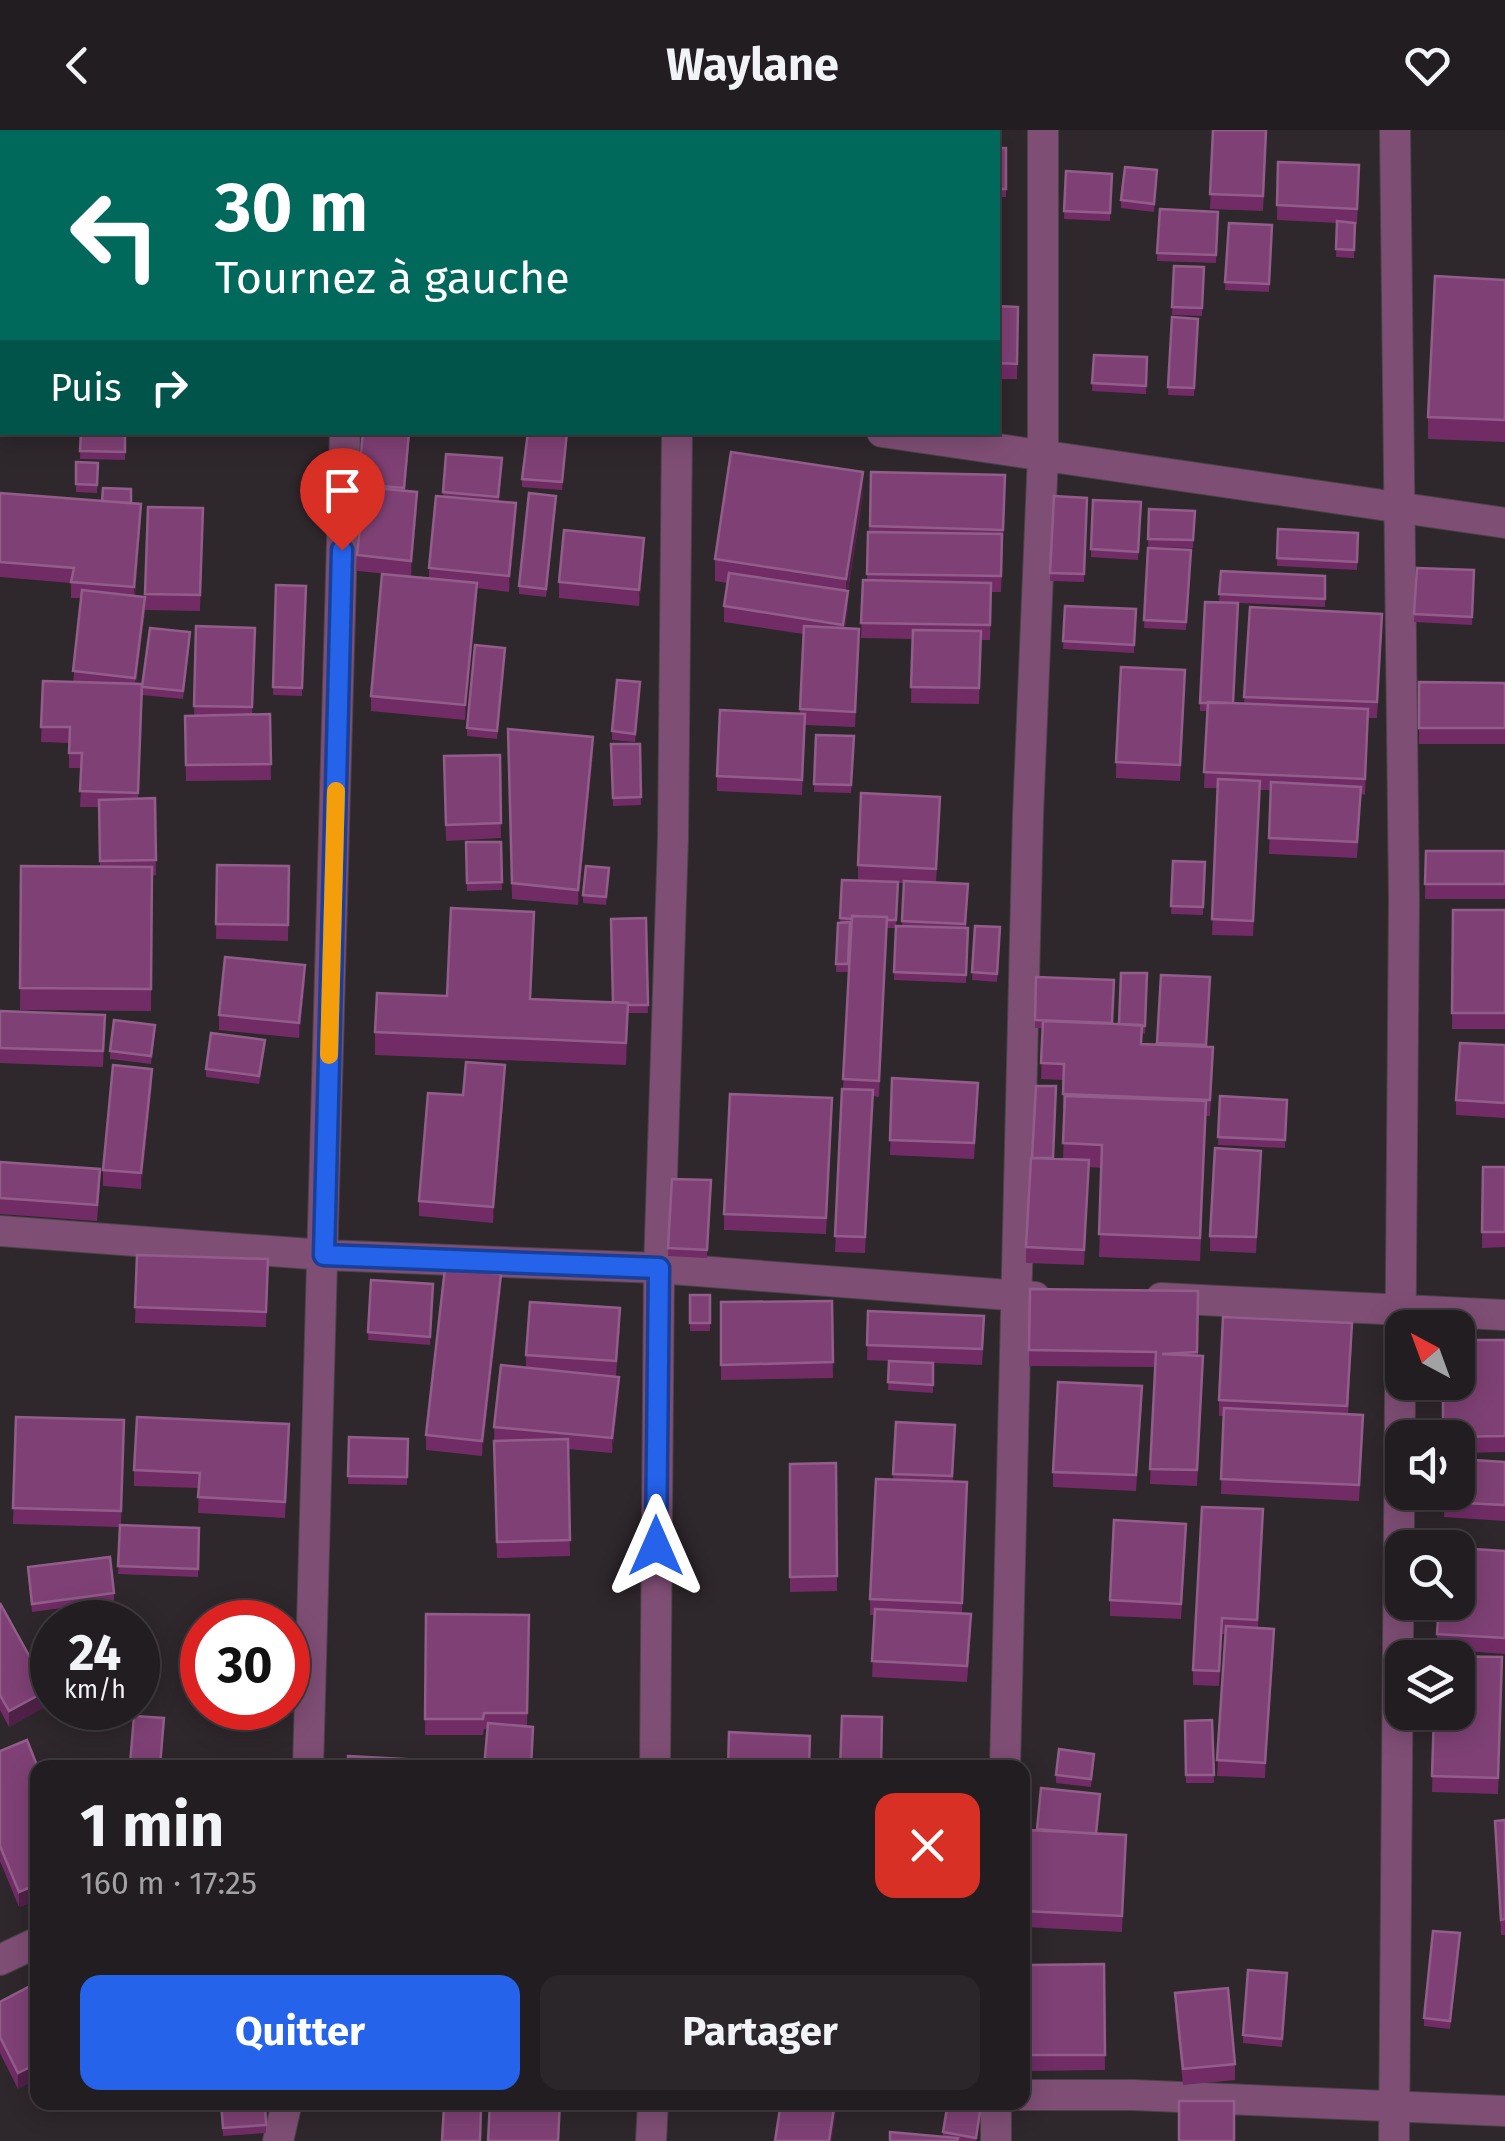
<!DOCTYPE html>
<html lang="fr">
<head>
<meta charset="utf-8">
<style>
  body { margin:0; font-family:"Fira Sans",sans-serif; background:#2a262a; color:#f1f3f6; height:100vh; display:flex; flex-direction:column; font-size:38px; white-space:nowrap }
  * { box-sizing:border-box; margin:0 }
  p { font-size:32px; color:#a2a2a5 }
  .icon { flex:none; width:55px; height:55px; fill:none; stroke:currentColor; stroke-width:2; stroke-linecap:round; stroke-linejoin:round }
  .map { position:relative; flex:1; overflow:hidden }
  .details { position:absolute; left:30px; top:1630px; width:1000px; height:350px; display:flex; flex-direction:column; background:#221d21; border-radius:20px; box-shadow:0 5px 25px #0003,0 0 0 2px #3f3b3f }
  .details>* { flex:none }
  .top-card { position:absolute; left:0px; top:0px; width:1000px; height:305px; box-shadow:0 5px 25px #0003,0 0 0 2px #3f3b3f; background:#00695c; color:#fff; overflow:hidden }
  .needle { width:65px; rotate:319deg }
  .fabs { position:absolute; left:1385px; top:1180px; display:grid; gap:20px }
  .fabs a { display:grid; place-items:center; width:90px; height:90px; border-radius:20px; background:#221d21; box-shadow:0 5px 25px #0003,0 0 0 2px #3f3b3f; font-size:50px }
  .speed { position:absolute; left:30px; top:1470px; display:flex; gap:20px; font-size:50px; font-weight:700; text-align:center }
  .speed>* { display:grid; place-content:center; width:130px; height:130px; border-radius:50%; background:#221d21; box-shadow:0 5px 25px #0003,0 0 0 2px #3f3b3f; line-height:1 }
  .speed small { font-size:25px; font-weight:400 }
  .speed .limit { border:15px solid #d22; background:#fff; color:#111 }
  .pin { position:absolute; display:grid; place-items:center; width:85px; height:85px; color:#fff; margin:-102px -42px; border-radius:50% 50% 50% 0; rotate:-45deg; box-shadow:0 0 10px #0007 }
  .pin .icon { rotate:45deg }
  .me { position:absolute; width:110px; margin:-55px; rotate:0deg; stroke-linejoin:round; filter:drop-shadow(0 0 8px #0008) }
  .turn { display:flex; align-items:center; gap:35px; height:210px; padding:0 50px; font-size:45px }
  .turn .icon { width:130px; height:130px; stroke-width:2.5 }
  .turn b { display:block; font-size:70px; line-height:85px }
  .then { display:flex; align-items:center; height:95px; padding:0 50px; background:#0003; gap:20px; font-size:38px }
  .round { display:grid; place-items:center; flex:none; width:105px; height:105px; border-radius:20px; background:#2a262a }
  .headline { display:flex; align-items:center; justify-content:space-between; height:170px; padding:0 50px }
  h1 { font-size:60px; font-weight:700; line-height:75px }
  .action { display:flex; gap:20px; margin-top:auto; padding:20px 50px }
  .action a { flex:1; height:115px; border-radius:20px; background:#2563eb; color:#fff; font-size:40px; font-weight:700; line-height:115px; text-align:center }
  .action a+a { background:#2a262a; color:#f1f3f6 }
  header { display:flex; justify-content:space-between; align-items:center; height:130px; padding:0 50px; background:#221d21; font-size:45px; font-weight:700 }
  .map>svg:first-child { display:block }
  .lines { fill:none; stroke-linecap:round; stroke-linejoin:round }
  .street-casing { stroke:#4a4348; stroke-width:32 }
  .street { stroke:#7f4e75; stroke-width:30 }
  .wall { fill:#712c66 }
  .shaded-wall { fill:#502148 }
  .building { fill:#7f4175; stroke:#925d8a; stroke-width:2.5 }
  .route-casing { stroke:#184099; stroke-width:25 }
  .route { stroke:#2563eb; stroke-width:18 }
  .slow { stroke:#f59e0b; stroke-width:18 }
</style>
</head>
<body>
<header><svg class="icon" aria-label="back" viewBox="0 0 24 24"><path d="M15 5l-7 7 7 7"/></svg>Waylane<svg class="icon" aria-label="heart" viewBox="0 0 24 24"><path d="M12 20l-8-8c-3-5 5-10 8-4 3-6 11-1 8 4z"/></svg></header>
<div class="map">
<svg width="1505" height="2011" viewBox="0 0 1505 2011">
  <rect width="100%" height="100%" fill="#2e272c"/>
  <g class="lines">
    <g class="street-casing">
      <path id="street" d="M351 2V0
        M689 2V0
        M0 166 2 167
        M882 302 1505 393
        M0 1101 324 1125 659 1138 1035 1167
        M1161 1168 1505 1185
        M308 1638 345 302
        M655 1638 659 1138 673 708 677 302
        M1005 1638 1028 685 1043 324V0
        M0 1830 38 1812
        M1022 1965H1133L1505 1981
        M278 2011 287 1972
        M651 2011 653 1972
        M996 2011V1972
        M1394 2011 1404 769 1395 0"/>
    </g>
    <use href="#street" class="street"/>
  </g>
  <path class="wall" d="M756 0H858V2H756Z
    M1213 0H1267L1263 81 1210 79Z
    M998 18H1006V67H998Z
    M1278 32 1359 51 1357 94H1355L1354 128 1336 127 1337 93 1277 90Z
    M1066 41 1112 44 1110 91 1064 89Z
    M1157 48 1154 82 1121 78V70Z
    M1160 79 1218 82 1216 133 1157 131Z
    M1229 93 1272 95 1269 162 1225 160Z
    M1174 136 1204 137 1202 186 1172 185Z
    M1505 150V312L1428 309V287Z
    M998 176 1018 177 1017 249H998Z
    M1172 187 1198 189 1194 266 1168 265Z
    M1094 225 1147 227 1146 264 1092 261Z
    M81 302H126L125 330 80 329Z
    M410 302 405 361 417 378 411 446 357 441V425L364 362H358V354Z
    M567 310 562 360 522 357V349Z
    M446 324 502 336 499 372 516 389 509 462 477 458 465 590 371 581V566L429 449V438L443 367Z
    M76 332 98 333 97 363 76 362Z
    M871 342 1005 360 1001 462H991L990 510H981L979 574 911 573 912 509 861 508 863 450H867Z
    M0 363 131 373 141 390 135 466 145 482 136 554H142L138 669 155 668 156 745 152 746 151 881 20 880 21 736 100 737 99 677H80L82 638H69V613L41 612 43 551 73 552 82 468H71V453L0 447Z
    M863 365 848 461V477L845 498 859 515 855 597 805 595 802 665 717 661V646L800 583 803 504 724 492V476L727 453 715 451V429Z
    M1054 366 1087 368 1084 452 1050 451Z
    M1093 370 1141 372 1138 430 1091 427Z
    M556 374 546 467 519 464V456Z
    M148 377 203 378 200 481 145 480Z
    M1149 379 1195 381 1193 418 1148 417Z
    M1278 399 1358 403 1357 440 1277 436Z
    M1148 418 1191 420 1186 500 1144 498Z
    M644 423 639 476 559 468V452Z
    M1417 438 1474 440 1472 495 1414 492Z
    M1221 441 1325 446V477L1219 472Z
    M276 455 306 456 302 566 273 565Z
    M1065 476 1136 479 1134 523 1063 519Z
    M1250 477 1382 499 1377 588H1368L1365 665 1361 664 1357 728 1269 724 1271 660H1260L1253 806 1212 805 1218 658H1204L1207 581H1200V573L1244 574Z
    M196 496 255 498 252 585 270 584 271 650 186 651 185 586H194Z
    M190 510 183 569 142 565V557Z
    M505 526 497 609 467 606V598Z
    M1419 552 1505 553V614H1419Z
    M1185 556 1180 651 1116 648V632Z
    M640 560 635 612 612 610V601Z
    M508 599 593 623 578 775 512 769Z
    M816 605 854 606 851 663 814 662Z
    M611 614H640L641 675 613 676Z
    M500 625 501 708 446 711 444 626Z
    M940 682 936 753 968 754 966 798H968L966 853 894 850 896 796H902L904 753H898L896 798H887L879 967 873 966 865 1123 835 1122 851 797H850L848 842H836L838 793H840L842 750H858V735Z
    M466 712H501L502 760 467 761Z
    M1426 721H1505V769H1425Z
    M1173 731 1205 732 1203 785 1171 784Z
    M217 735 289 736 288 811 216 809Z
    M609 746 606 775 583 773V765Z
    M1453 780H1505V899H1452Z
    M646 788 648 883H628L626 935 375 925V902L447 866 534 804 531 869 613 872Z
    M975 796 1000 797 997 852 972 850Z
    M1147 843 1145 904 1142 903 1141 914 1207 916 1213 932 1210 986H1206L1200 1131 1099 1127 1102 1038 1089 1037 1084 1135 1026 1133V1117L1053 1029H1063L1065 979H1063V950L1041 949 1043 898H1035L1036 847 1113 894H1119Z
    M305 851 299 908 219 900V885Z
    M0 881 105 885 103 937 0 933Z
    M155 903 151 934 110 929V921Z
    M1505 915V988L1456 985V970Z
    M265 918 259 954 206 947V939Z
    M892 948 978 968 974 1029 890 1025Z
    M505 951 493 1093 419 1086V1071L463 965Z
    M152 955 141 1059 103 1056V1040Z
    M1220 966 1287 970 1285 1018 1218 1015Z
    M832 984 826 1104 724 1100V1084Z
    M0 1032 100 1055 97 1091 0 1084Z
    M1261 1036 1256 1123 1210 1121V1106Z
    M1483 1037H1505V1117L1482 1118Z
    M672 1049 711 1050 707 1128 668 1126Z
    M137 1125 268 1129 266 1197 135 1193Z
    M371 1150 433 1154 430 1215 368 1210Z
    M501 1159 482 1326 426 1320V1305Z
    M1030 1159 1198 1161V1226L1203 1241 1197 1356 1150 1354 1155 1237 1029 1236Z
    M690 1165H710V1201H690Z
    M832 1171 833 1248 721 1250V1172Z
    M868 1181 984 1202 982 1235 933 1233V1263L888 1260 889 1231 867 1230Z
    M620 1194 616 1246 619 1262 612 1323 568 1319 570 1426 497 1428 494 1297 526 1237V1225Z
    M1352 1209 1348 1285 1363 1301 1359 1371 1221 1364 1223 1286H1219V1270Z
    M1505 1210V1322L1458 1323V1308Z
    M1142 1272 1136 1361 1053 1357V1342Z
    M16 1287 124 1290 121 1395 199 1398 198 1447 118 1444 120 1397 13 1394Z
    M896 1292 955 1295 953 1352H967L962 1483 971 1499 967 1552 872 1547 875 1485H870V1469L893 1350Z
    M349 1307 408 1309 407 1355 348 1354Z
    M289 1310 285 1388 198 1383 199 1358 134 1356V1340Z
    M1505 1332V1391L1444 1387 1445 1362Z
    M836 1333 837 1461 790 1462V1334Z
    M1263 1395 1258 1498 1274 1515 1265 1648 1217 1646 1226 1504H1222L1219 1556 1193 1555V1540Z
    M1186 1409 1181 1489 1110 1486V1470Z
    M1505 1421V1524L1437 1519V1504Z
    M28 1437 114 1463V1471L32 1482Z
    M0 1473 48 1575 9 1597 0 1580Z
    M426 1484 529 1485 527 1597 484 1599 483 1605H425Z
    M1502 1527 1498 1664 1432 1662 1434 1582Z
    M134 1586 164 1596 160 1638H130Z
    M1212 1590 1214 1653H1186L1185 1591Z
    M0 1621 38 1638V1770L19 1777 0 1731Z
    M1094 1632 1091 1657 1056 1653V1645Z
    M1041 1658 1100 1672 1096 1704 1126 1705 1122 1802 1024 1797V1781L1037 1701Z
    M1505 1690V1805H1501L1495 1691Z
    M1460 1811 1450 1899 1424 1896V1888Z
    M1104 1834 1105 1940 1031 1941 1030 1835Z
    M1287 1851 1282 1917 1243 1913V1905Z
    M38 1856 18 1959 0 1923V1872Z
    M1175 1863 1235 1934V1950L1183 1955 1175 1879Z
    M221 1972H265L266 2003 223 2006Z
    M981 1983 976 2011H890L943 2006V2002Z"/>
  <path class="shaded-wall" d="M863 342V365L846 471V449Z
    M417 362V378L411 446V431Z
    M516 373V389L509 462V446Z
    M141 374V390L134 472V457Z
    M644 408V423L639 476V460Z
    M477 453V469L465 590V575Z
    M848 461V477L843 510V495Z
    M145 467V482L135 563V548Z
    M593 607V623L578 775V760Z
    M305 835V851L299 908V893Z
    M505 935V951L493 1093V1077Z
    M152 939V955L141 1059V1043Z
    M501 1144V1159L482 1326V1311Z
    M619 1247V1262L612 1323V1308Z
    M1274 1499V1515L1265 1648V1633Z
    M48 1560V1575L9 1597V1581Z
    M38 1754V1770L19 1777V1762Z
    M38 1933V1949L18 1959V1943Z
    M835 1972 836 1982 832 2011H829Z"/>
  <path class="building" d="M115 0H167V2H114Z
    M173 0H248L247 2H172Z
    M253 0H279L297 2H253Z
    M515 0H651V2H515Z
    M774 0H858V2H773Z
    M867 0H930V2H867Z
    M1213 0H1266L1263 66 1210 64Z
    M998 18H1006V59H998Z
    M1278 32 1359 35 1357 79 1277 75Z
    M1125 37 1157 40 1154 74 1121 70Z
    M1066 41 1112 44 1110 83 1064 81Z
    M1160 79 1218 82 1216 125 1157 123Z
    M1337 91 1355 93 1354 120 1336 119Z
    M1229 93 1272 95 1269 154 1225 152Z
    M1174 136 1204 137 1202 178 1172 177Z
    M1435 146 1505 150V290L1428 287Z
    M998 176 1018 177 1017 234 998 233Z
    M1172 187 1198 189 1194 258 1168 257Z
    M0 210H2V294H0Z
    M1094 225 1147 227 1146 256 1092 253Z
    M81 302H125V322L80 321Z
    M363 302H409L404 358 358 354Z
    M528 302H567L562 352 522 349Z
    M731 322 863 342 846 449 715 429Z
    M446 324 502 328 498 367 443 362Z
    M76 332 98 333 97 355 76 354Z
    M871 342 1005 345 1003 400 870 396Z
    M364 357 417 362 411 431 357 425Z
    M103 358 131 359V373L102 371Z
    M0 363 141 374 134 457 71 452 74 438 0 432Z
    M529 363 556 366 546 459 519 456Z
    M436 366 516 373 509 446 429 438Z
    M1054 366 1087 368 1084 444 1050 443Z
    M1093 370 1141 372 1138 422 1091 419Z
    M148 377 203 378 200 465 145 464Z
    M1149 379 1195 381 1193 410 1148 409Z
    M1278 399 1358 403 1357 432 1277 428Z
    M564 400 644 408 639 460 559 452Z
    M868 402 1002 404 1001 446 867 444Z
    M1148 418 1191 420 1186 492 1144 490Z
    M1417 438 1474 440 1472 487 1414 484Z
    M1221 441 1325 446V469L1219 464Z
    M729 443 848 461 843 495 724 476Z
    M382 444 477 453 465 575 371 566Z
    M863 450 991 453 990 495 861 493Z
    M276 455 306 456 302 558 273 557Z
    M82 460 145 467 135 548 73 541Z
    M1205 472 1238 473 1233 573H1200Z
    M1065 476 1136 479 1134 515 1063 511Z
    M1250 477 1382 484 1377 572 1244 567Z
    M196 496 255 498 252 577 194 576Z
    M804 496 859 499 855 582 800 579Z
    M150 498 190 502 183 561 142 557Z
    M913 500 981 501 979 558 911 557Z
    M475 515 505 518 497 601 467 598Z
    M1121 537 1185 540 1180 635 1116 632Z
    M617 550 640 552 635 604 612 601Z
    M43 551 142 554 138 663 80 661 82 623H69L70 597H41Z
    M1419 552 1505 553V598H1419Z
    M1208 572 1368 579 1365 649 1204 642Z
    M720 580 805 584 802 650 717 646Z
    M270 584 271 634 186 635 185 586Z
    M508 599 593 607 578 760 512 753Z
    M816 605 854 606 851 655 814 654Z
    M611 614H640L641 667 613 668Z
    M500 625 501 693 446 695 444 626Z
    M1218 649 1260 651 1253 791 1212 789Z
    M1271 652 1361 657 1357 712 1269 708Z
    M861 663 940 667 936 739 858 735Z
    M155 668 156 730 100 731 99 670Z
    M466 712H501L502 752 467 753Z
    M1426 721H1505V754H1425Z
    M1173 731 1205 732 1203 777 1171 776Z
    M217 735 289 736 288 795 216 794Z
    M21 736 152 737 151 859 20 858Z
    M586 736 609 738 606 767 583 765Z
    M842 750 898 752 896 790H887V787L852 786V789L840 788Z
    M904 751 968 754 965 794 902 791Z
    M451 778 534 782 530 869 628 873 626 913 375 902 377 863 447 866Z
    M1453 780H1505V883H1452Z
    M852 786 887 787 879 951 843 949Z
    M646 788 648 875H628V873L613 872 611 789Z
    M850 792 848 834H836L838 793Z
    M896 796 968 798 966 845 894 842Z
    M975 796 1000 797 997 844 972 842Z
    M225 827 305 835 299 893 219 885Z
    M1121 843H1147L1145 896 1119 894Z
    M1161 845 1210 847 1206 915 1157 913Z
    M1036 847 1114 850 1112 893 1035 890Z
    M0 881 105 885 103 921 0 918Z
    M114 890 155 895 151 926 110 921Z
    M1043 891 1142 895 1141 914 1213 917 1210 970 1063 964 1064 934 1041 933Z
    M211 903 265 910 259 946 206 939Z
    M1460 913 1505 915V973L1456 970Z
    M466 932 505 935 493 1077 419 1071 428 963 463 965Z
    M113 935 152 939 141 1043 103 1040Z
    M892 948 978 953 974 1013 890 1010Z
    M1036 956H1056L1053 1028H1032Z
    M842 959 873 960 865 1107 835 1106Z
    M730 964 832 968 826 1088 724 1084Z
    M1065 966 1206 971 1200 1108 1099 1104 1102 1015 1063 1013Z
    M1220 966 1287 970 1285 1010 1218 1007Z
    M1215 1018 1261 1021 1256 1107 1210 1106Z
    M1031 1028 1089 1030 1084 1120 1026 1117Z
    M0 1032 100 1039 97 1075 0 1068Z
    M1483 1037H1505V1102H1482Z
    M672 1049 711 1050 707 1120 668 1118Z
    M137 1125 268 1129 266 1182 135 1177Z
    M445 1138 501 1144 482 1311 426 1305Z
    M371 1150 433 1154 430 1207 368 1202Z
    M1030 1159 1198 1161 1197 1222 1162 1224 1203 1226 1197 1340 1150 1339 1156 1222 1029 1220Z
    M690 1165H710V1193H690Z
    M832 1171 833 1232 721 1235V1172Z
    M530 1172 620 1178 616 1231 526 1225Z
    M868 1181 984 1186 982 1219 867 1215Z
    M1223 1187 1352 1193 1347 1276 1219 1270Z
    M1458 1210H1505V1306L1443 1307V1252H1458Z
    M889 1231 933 1233V1255L888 1252Z
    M501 1235 619 1247 612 1308 494 1297Z
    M1058 1252 1142 1256 1136 1345 1053 1342Z
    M1224 1278 1363 1285 1359 1355 1221 1349Z
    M16 1287 124 1290 121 1381 13 1378Z
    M137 1287 289 1294 285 1372 198 1367 200 1343 134 1340Z
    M896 1292 955 1295 952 1346 893 1344Z
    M349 1307 408 1309 407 1347 348 1346Z
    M568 1309 570 1410 497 1412 494 1311Z
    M1458 1329 1505 1332V1375L1444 1372 1445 1362H1458Z
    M836 1333 837 1446 790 1447V1334Z
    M876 1349 967 1352 962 1473 870 1469Z
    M1202 1377 1263 1379 1257 1490 1222 1488 1219 1541 1193 1540Z
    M1114 1390 1186 1394 1181 1474 1110 1470Z
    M120 1395 199 1398 198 1439 118 1436Z
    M1458 1418 1505 1421V1508L1437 1504 1439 1472H1458Z
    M110 1427 114 1463 32 1474 28 1437Z
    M0 1473 48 1560 9 1581 0 1565Z
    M875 1479 971 1484 967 1536 872 1531Z
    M426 1484 529 1485 527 1583H484L483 1589H425Z
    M1226 1496 1274 1499 1265 1633 1217 1630Z
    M1435 1526 1502 1527 1498 1648 1432 1646 1434 1582H1458V1528H1435Z
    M134 1586 164 1588 160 1636 130 1634Z
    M842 1586 882 1587 881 1638H840Z
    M1212 1590 1214 1645H1186L1185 1591Z
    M488 1593 533 1597 531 1638H484Z
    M729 1602 810 1606 809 1638H728Z
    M27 1610 38 1638V1754L19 1762 0 1716V1621Z
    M1059 1619 1094 1624 1091 1649 1056 1645Z
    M348 1626 460 1632 459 1638H348Z
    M222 1631 224 1638H187Z
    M1041 1658 1100 1664 1096 1704 1037 1699Z
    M1505 1690V1789L1501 1790 1495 1691Z
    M1028 1700 1126 1705 1122 1786 1024 1781Z
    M1433 1801 1460 1803 1450 1891 1424 1888Z
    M1104 1834 1105 1925H1031L1030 1835Z
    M1248 1840 1287 1843 1282 1909 1243 1905Z
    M36 1853 38 1856V1933L18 1943 0 1907V1872Z
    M1228 1858 1235 1934 1183 1939 1175 1863Z
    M1179 1971H1234V2011H1179Z
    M221 1972H265L266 1995 223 1998Z
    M490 1972H560L558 2011H488Z
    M781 1972H835L829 2011H775Z
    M948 1972H966L981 1975 976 2008 943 2002Z
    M444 1976 481 1977 480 2011H442Z
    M890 2002 958 2008 957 2011H890Z"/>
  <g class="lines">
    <g class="route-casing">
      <path id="route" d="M342 420 324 1125 659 1138 656 1416"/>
    </g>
    <use href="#route" class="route"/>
    <path class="slow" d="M329 925 336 661"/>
  </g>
</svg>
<div class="fabs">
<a><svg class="needle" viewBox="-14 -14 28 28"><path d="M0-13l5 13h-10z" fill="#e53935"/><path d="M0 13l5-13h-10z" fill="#a2a2a5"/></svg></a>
<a><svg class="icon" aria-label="sound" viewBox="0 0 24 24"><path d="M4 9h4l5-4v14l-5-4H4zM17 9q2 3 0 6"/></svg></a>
<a><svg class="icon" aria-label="search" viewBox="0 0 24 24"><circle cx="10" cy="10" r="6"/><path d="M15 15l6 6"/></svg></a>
<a><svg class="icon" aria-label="layers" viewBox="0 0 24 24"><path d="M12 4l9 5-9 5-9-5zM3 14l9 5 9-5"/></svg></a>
</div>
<div class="speed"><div>24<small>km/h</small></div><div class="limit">30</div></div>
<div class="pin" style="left:342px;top:420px;background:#d93025"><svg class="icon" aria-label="arrive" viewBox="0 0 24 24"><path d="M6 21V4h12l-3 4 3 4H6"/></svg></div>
<svg class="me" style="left:656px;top:1416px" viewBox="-20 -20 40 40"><path d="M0-17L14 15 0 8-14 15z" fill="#2563eb" stroke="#fff" stroke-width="4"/></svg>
<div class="top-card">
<div class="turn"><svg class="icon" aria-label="left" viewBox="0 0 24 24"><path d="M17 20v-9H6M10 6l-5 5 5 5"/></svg><div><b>30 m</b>Tournez à gauche</div></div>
<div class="then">Puis<svg class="icon" aria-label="right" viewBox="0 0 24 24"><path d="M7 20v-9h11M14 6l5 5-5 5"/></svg></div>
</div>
<section class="details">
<div class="headline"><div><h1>1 min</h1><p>160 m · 17:25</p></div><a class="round" style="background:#d93025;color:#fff"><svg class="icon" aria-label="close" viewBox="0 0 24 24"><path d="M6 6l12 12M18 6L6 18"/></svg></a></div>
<div class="action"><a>Quitter</a><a>Partager</a></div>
</section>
</div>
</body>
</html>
